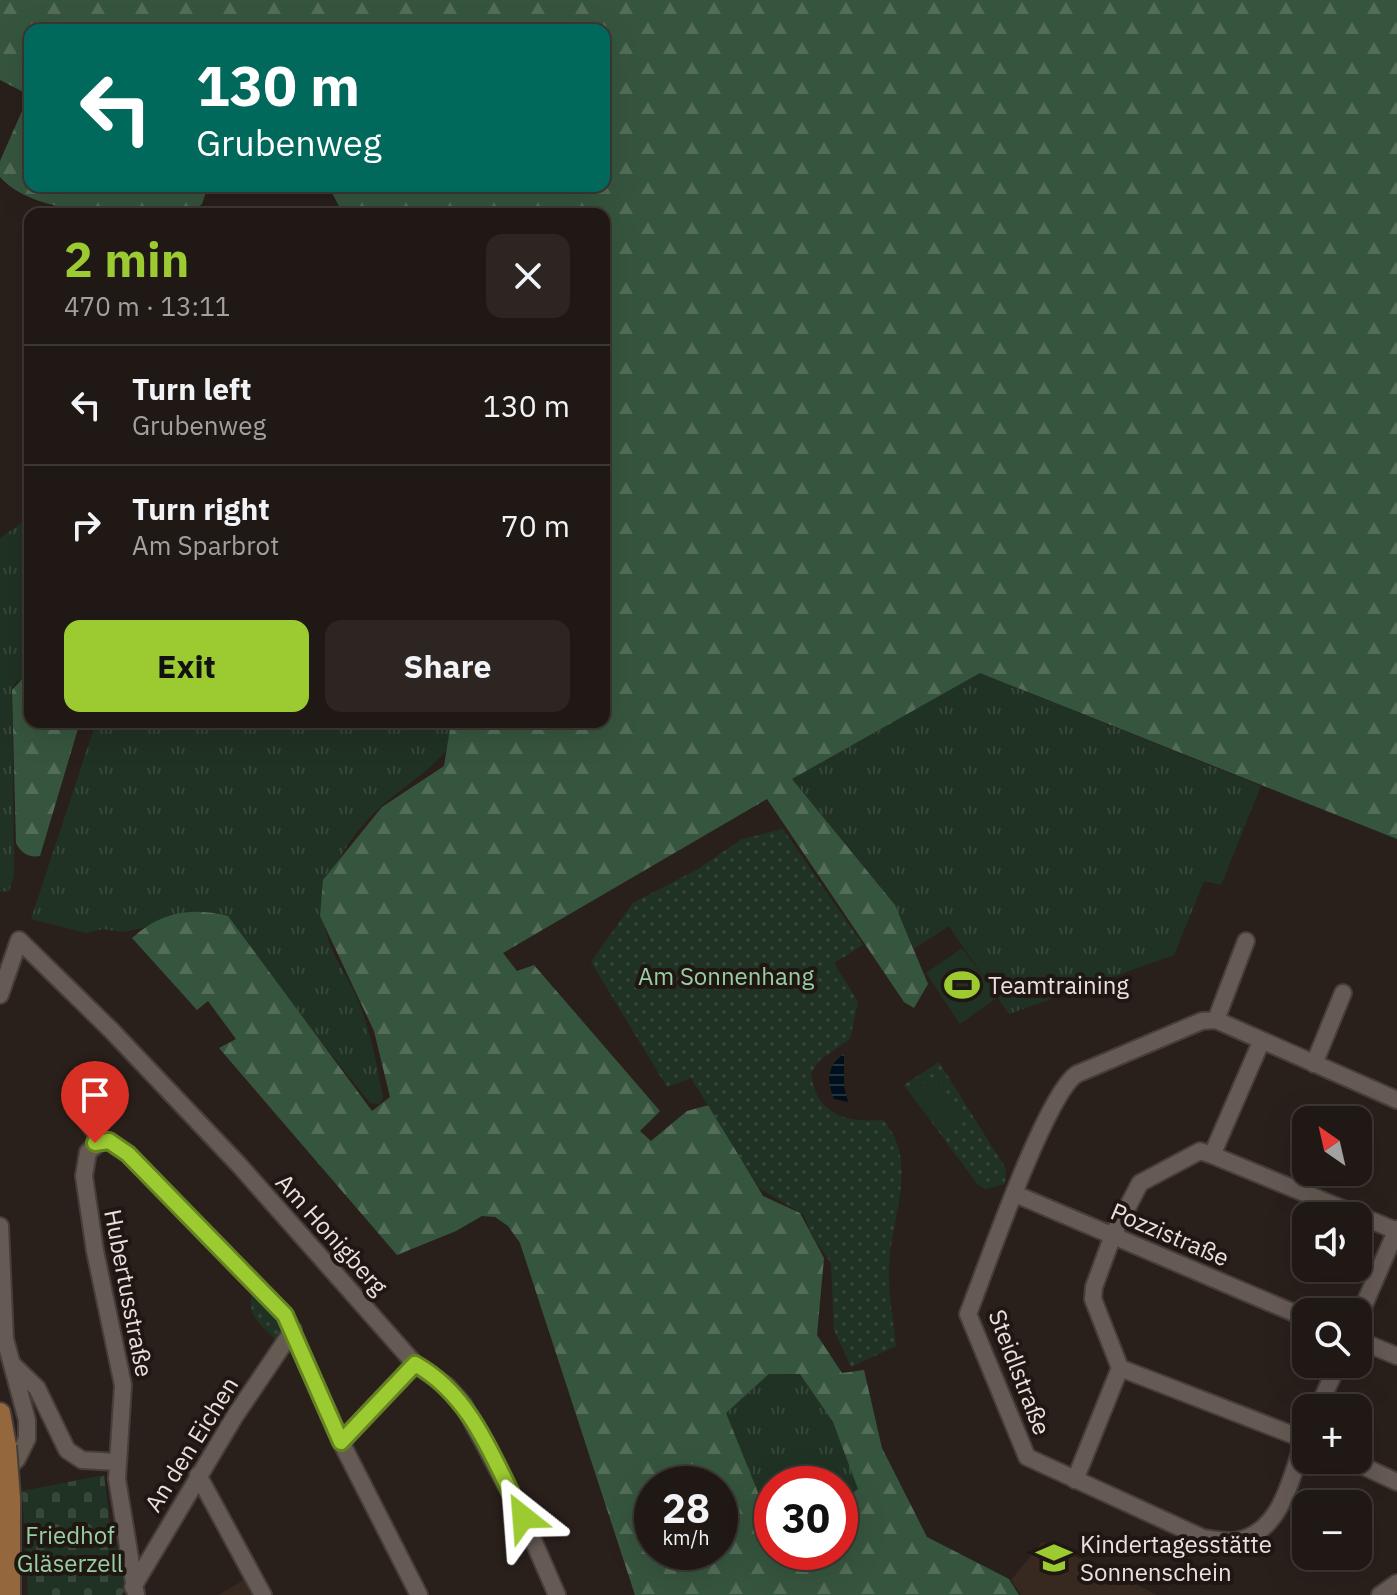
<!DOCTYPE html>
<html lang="en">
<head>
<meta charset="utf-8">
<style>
  body { margin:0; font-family:"IBM Plex Sans",sans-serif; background:#2d2522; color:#f1f3f6; height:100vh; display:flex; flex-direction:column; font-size:30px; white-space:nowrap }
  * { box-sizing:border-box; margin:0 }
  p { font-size:26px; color:#a2a0a0 }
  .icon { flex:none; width:44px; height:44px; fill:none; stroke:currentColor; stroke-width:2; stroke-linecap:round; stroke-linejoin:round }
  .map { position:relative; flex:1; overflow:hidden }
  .side { position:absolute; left:24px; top:208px; width:586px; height:520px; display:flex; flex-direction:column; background:#201814; border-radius:16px; box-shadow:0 8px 32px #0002,0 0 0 2px #3d3734 }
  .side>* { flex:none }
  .guide { position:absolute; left:24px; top:24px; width:586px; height:168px; border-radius:16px; box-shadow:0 8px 32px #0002,0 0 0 2px #3d3734; background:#00695c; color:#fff; overflow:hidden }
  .needle { width:52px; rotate:326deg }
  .fabs { position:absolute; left:1292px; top:1106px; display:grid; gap:16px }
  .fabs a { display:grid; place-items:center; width:80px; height:80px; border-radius:16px; background:#201814; box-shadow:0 8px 32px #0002,0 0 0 2px #3d3734; font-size:40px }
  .speed { position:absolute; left:634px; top:1466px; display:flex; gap:16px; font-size:40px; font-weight:700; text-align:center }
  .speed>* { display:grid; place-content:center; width:104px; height:104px; border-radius:50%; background:#201814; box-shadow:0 8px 32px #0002,0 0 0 2px #3d3734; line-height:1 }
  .speed small { font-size:20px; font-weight:400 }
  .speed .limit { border:12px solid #d22; background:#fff; color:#111 }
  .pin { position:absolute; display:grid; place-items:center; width:68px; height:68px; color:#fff; margin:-82px -34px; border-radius:50% 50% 50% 0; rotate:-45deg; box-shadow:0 0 8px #0007 }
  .pin .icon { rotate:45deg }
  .me { position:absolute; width:88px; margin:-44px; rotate:332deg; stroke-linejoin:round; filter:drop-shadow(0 0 6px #0008) }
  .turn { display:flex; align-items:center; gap:28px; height:168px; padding:0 40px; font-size:36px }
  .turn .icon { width:104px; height:104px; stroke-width:2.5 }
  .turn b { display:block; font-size:56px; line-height:68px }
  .round { display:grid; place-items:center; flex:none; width:84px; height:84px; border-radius:16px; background:#2d2522 }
  .head { display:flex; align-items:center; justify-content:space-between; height:136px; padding:0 40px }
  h1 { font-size:48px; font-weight:700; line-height:60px; color:#9cca31 }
  .cta { display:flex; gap:16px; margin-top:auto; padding:16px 40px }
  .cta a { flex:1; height:92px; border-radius:16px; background:#9cca31; color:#111; font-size:32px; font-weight:700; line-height:92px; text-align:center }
  .cta a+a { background:#2d2522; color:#f1f3f6 }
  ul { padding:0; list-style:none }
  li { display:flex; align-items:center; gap:24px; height:120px; padding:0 40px; border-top:2px solid #3d3734 }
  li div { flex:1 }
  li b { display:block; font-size:30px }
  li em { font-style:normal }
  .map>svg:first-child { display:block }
  .built { fill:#372820 }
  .grass { fill:url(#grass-tufts) }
  .forest { fill:url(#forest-firs); fill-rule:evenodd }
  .cemetery { fill:url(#cemetery-stones) }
  .park { fill:url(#park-dots) }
  .pitch { fill:#203224 }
  .water { fill:url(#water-rules) }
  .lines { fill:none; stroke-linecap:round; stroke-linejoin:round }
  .minor-casing { stroke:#453e3a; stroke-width:20 }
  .major-casing { stroke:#453e3a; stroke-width:24 }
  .minor { stroke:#655a54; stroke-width:16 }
  .major { stroke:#94673d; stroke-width:20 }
  .major-bridge-casing { stroke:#453e3a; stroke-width:24; stroke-linecap:butt }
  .major-bridge { stroke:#94673d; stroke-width:20 }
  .route-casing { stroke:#658320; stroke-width:20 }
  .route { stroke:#9cca31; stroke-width:14 }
  .labels { text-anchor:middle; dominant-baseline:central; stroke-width:8; stroke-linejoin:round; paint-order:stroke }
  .park-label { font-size:24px; fill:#97cea3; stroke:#201712 }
  .poi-label { font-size:24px; fill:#e8e1de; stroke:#201712; text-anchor:start }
  .street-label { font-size:24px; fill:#e8e1de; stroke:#201712 }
</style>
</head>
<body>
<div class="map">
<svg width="1397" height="1595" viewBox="0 0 1397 1595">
  <defs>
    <pattern id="grass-tufts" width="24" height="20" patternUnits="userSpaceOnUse" patternTransform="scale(2)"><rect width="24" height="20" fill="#203224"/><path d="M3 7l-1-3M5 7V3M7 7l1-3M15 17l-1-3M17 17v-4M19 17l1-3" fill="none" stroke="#364639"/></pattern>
    <pattern id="forest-firs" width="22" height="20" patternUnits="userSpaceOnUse" patternTransform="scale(2)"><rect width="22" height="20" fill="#36553e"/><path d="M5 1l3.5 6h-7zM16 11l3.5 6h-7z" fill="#536d59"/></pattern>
    <pattern id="cemetery-stones" width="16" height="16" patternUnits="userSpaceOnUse" patternTransform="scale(2)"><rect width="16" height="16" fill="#203224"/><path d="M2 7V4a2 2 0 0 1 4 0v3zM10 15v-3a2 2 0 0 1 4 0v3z" fill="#364639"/></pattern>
    <pattern id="park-dots" width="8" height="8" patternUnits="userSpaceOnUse" patternTransform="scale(2)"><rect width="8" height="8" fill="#203224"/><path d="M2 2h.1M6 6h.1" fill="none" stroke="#364639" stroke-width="1.8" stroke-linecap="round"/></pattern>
    <pattern id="water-rules" width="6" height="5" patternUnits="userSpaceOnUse" patternTransform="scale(2)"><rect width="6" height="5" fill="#000f1c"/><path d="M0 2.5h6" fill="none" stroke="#25323d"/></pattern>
  </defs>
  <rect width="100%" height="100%" fill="#2a201b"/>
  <path class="built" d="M1042 1542 1118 1575 1157 1595H1021L1011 1580Z
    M244 1580 252 1595H218Z"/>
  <path class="grass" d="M30 517V676L16 682 12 690 14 876 9 891 0 892V538Z
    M980 673 1261 786 1221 885 1204 881 1174 955 1009 1014 949 926 914 949 895 905 792 779Z
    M96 722H463C443 769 405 781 371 816 343 845 321 884 325 925 328 952 347 974 357 998 370 1029 377 1065 383 1098L379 1104 370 1103 306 1023 160 924 124 932 103 929 86 933 31 919Z
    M769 1374H801L833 1422 859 1489 840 1502V1484H772V1527L726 1413Z"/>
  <path class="forest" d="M0 0H1397V839L980 673 792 779 895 905 928 984 914 1008 904 1002 767 799 503 953 517 971 534 965 660 1111 640 1131 651 1141 687 1111 709 1105 763 1196 800 1213 824 1258 817 1335 842 1373 864 1370 882 1448 927 1537 1009 1579 1019 1595H635L520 1243 508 1226 495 1217 482 1216 456 1231 397 1255 219 1048 236 1039 208 1001 197 1010 132 938C162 912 189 907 228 916L372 1111 390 1097 374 1031 320 916 323 880 382 807 444 766 451 722H604V214H499L492 208 481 214H343L330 189 323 186H604V30H30V186H208L202 204 190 214C138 214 37 219 0 177V161L29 95 0 80ZM769 1374H800L833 1422 858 1489 840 1502V1552H772V1527L726 1413ZM652 1484H720V1552H652Z
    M24 677H30V722H80L40 856C29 858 21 853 16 843L12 690Z"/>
  <path class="cemetery" d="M104 1475 111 1531 127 1585 122 1595H28L22 1491Z"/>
  <path class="park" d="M783 829 863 945 834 963 858 1002 850 1039 820 1060 811 1073C816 1115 846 1123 883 1120 919 1160 892 1216 889 1264 888 1291 893 1320 896 1346L851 1367 834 1330 831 1263 812 1236 804 1215 759 1188 691 1078 667 1087 591 962 633 903 698 869 742 839Z
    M939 1062 1006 1169 1005 1184 986 1189 978 1185 904 1085Z
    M253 1292 283 1328 275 1339C260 1324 245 1314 253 1292Z"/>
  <path class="pitch" d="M962 948 998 997 960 1024 926 973Z
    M936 1075 963 1119 941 1133 913 1090Z"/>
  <path class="water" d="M844 1054V1086L848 1102 834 1099C827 1081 826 1066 844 1054Z"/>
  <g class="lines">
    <g class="minor-casing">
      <path id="minor" d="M0 995 19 940 111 1030 240 1166 415 1364 447 1386 463 1404 523 1517 557 1595
        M1216 1020 1246 941
        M1314 1064 1343 993
        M71 1098 101 1141H109L128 1154 285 1315 341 1442 419 1595
        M101 1141 88 1152 84 1176 95 1251 123 1385 117 1479 136 1595
        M1212 1155 1397 1231
        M1015 1194 1306 1318
        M0 1226 5 1339 27 1420V1439L17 1459 4 1473
        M1358 1319 1397 1229
        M1358 1340 1397 1356
        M12 1364 37 1388 67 1450 82 1460 117 1462
        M1120 1368 1306 1440
        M1318 1408 1338 1364
        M1306 1436C1291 1473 1284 1533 1235 1541 1226 1542 1213 1539 1203 1538L1027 1457 968 1314C985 1271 1046 1093 1077 1074L1202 1021 1216 1020 1397 1100
        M341 1442 415 1364
        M1350 1460 1397 1482
        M198 1475 263 1595
        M1075 1480 1120 1368 1093 1299 1094 1287 1113 1235 1140 1183 1200 1151 1212 1155 1261 1042
        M133 1587 235 1416 293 1330
        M1380 1595 1397 1583"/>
    </g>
    <g class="major-casing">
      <path id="major" d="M0 1413 6 1446
        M10 1595V1498"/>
    </g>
    <use href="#minor" class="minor"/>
    <use href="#major" class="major"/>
    <g class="major-bridge-casing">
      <path id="major-bridge" d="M6 1446 10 1498"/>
    </g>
    <use href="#major-bridge" class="major-bridge"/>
  </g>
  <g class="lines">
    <g class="route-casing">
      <path id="route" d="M95 1143 109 1141 128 1154 285 1315 341 1442 415 1364C473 1396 494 1462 523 1517"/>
    </g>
    <use href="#route" class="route"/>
  </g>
  <defs>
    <g id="stadium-bare" transform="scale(2.76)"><path d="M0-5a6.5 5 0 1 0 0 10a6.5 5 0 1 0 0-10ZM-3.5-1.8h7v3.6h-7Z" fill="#9cca31" stroke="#201712" stroke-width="2.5" paint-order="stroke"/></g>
    <g id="school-bare" transform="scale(2.76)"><path d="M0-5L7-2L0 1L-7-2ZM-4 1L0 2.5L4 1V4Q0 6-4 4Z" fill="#9cca31" stroke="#201712" stroke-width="2.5" paint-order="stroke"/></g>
  </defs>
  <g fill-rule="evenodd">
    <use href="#stadium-bare" x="962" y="985"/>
    <use href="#school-bare" x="1054" y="1558"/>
  </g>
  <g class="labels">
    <g class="park-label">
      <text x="726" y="976">Am Sonnenhang</text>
      <text x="70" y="1535">Friedhof<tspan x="70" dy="28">Gläserzell</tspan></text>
    </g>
    <g class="poi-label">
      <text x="988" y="985">Teamtraining</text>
      <text x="1080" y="1544">Kindertagesstätte<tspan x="1080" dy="28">Sonnenschein</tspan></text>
    </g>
    <g class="street-label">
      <text transform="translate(332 1234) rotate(48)">Am Honigberg</text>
      <text transform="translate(1170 1234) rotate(23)">Pozzistraße</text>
      <text transform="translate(129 1293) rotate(79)">Hubertusstraße</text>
      <text transform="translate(1020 1372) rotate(69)">Steidlstraße</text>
      <text transform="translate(191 1444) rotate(-58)">An den Eichen</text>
    </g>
  </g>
</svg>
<div class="fabs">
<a><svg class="needle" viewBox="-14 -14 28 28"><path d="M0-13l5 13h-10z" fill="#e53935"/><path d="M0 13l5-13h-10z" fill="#a2a0a0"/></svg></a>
<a><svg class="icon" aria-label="sound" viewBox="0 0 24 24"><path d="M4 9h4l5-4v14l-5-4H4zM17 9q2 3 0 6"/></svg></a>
<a><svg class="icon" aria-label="search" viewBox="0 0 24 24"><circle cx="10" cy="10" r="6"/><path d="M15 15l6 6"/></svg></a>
<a>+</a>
<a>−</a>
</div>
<div class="speed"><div>28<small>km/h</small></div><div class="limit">30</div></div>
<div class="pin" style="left:95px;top:1143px;background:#d93025"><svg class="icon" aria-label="arrive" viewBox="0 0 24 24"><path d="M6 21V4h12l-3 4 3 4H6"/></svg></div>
<svg class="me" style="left:523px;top:1517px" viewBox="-20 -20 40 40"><path d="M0-17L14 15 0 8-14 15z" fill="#9cca31" stroke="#fff" stroke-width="4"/></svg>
<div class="guide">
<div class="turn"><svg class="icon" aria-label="left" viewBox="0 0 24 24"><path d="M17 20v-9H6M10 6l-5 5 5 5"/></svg><div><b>130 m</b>Grubenweg</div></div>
</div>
<section class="side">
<div class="head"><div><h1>2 min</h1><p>470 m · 13:11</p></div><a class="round"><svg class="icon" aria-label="close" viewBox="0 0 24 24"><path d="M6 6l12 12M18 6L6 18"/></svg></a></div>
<ul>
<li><svg class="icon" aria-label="left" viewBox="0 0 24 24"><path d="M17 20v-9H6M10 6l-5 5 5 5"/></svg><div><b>Turn left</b><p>Grubenweg</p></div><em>130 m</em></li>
<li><svg class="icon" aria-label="right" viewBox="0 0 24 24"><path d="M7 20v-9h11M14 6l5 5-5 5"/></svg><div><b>Turn right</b><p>Am Sparbrot</p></div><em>70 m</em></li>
</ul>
<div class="cta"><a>Exit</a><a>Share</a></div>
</section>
</div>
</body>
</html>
